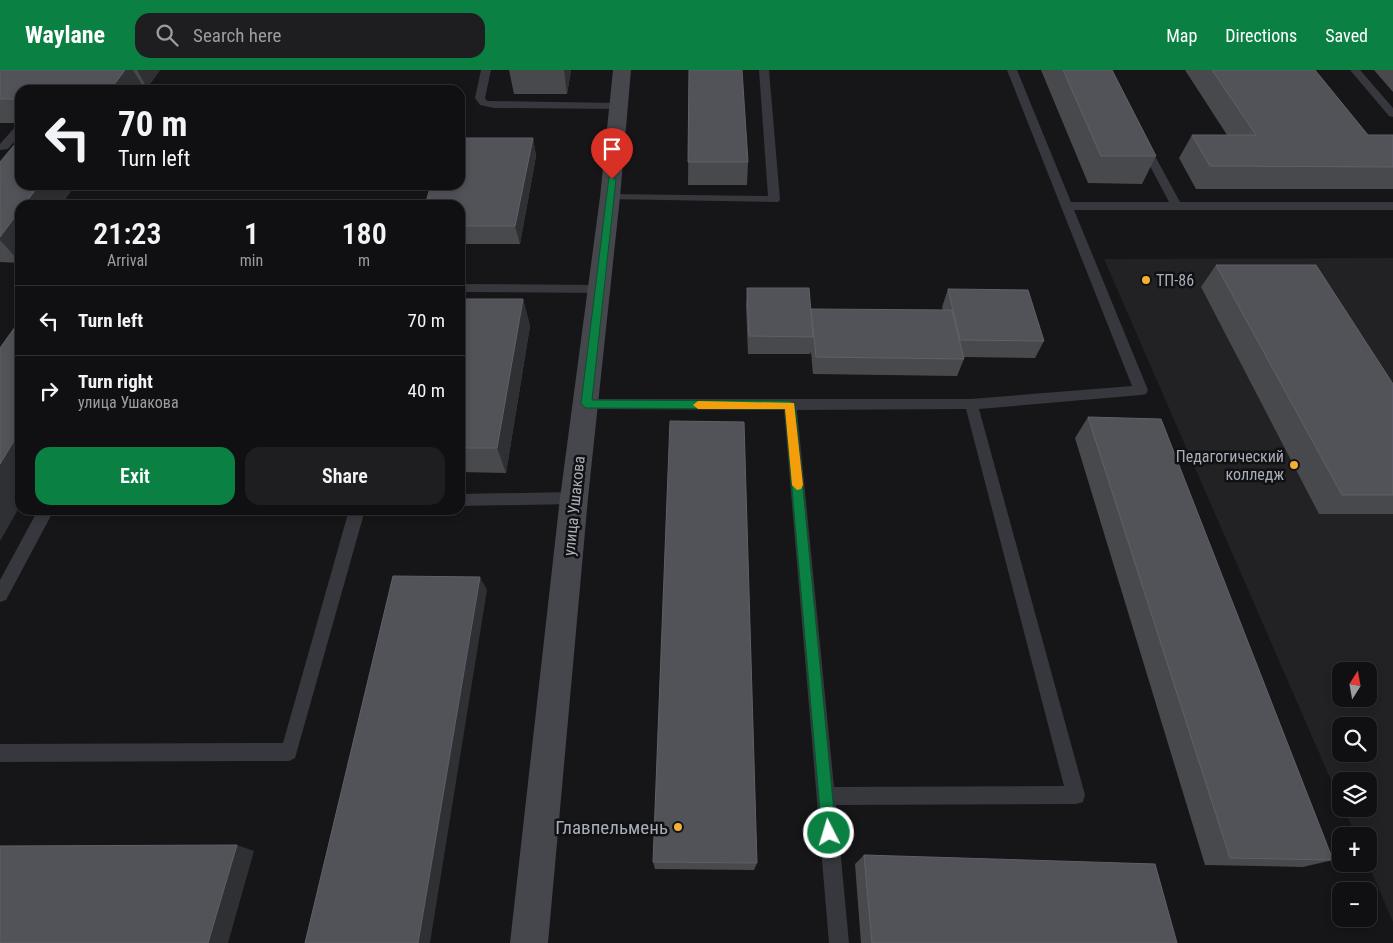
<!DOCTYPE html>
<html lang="en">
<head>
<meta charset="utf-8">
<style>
  body { margin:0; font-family:"Roboto Condensed",sans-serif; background:#1e1e20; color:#f1f3f6; height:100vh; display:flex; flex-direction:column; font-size:19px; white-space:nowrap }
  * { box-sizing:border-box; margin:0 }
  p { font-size:16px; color:#9c9d9f }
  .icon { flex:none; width:28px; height:28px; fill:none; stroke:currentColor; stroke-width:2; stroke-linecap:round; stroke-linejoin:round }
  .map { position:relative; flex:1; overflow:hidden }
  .panel { position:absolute; left:15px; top:130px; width:450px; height:315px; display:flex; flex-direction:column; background:#101012; border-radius:15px; box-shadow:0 2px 8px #0003,0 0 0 1px #303032 }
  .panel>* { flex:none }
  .guide { position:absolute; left:15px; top:15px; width:450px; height:105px; border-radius:15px; box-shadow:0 2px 8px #0003,0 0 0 1px #303032; background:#101012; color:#f1f3f6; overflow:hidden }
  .needle { width:32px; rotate:11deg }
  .tools { position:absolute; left:1332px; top:592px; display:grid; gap:10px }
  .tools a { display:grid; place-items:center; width:45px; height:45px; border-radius:10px; background:#101012; box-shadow:0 2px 8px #0003,0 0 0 1px #303032; font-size:25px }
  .pin { position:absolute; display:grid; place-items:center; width:42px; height:42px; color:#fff; margin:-51px -21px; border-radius:50% 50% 50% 0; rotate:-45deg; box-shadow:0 0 5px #0007 }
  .pin .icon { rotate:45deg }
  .me { position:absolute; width:55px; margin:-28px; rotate:355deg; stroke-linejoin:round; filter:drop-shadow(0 0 4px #0008) }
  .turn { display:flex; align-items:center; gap:18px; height:105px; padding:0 20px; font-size:22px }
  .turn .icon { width:65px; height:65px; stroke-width:2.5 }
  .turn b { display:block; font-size:35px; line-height:42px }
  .eta { display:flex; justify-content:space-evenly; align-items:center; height:85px; text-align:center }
  .eta b { font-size:30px; font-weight:600; line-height:35px }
  .cta { display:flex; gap:10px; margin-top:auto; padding:10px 20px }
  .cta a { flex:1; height:58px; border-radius:15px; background:#0b8043; color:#fff; font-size:20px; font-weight:600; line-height:58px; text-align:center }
  .cta a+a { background:#1e1e20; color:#f1f3f6 }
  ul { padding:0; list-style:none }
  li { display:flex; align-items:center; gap:15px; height:70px; padding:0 20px; border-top:1px solid #303032 }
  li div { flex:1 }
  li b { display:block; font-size:19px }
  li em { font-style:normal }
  header { display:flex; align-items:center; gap:30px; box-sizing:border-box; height:70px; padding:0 25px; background:#0b8043; color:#fff }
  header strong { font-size:24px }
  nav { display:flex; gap:28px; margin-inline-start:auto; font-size:18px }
  .search { width:350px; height:45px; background:#1e1e20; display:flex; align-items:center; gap:12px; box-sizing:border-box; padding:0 18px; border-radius:15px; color:#9c9d9f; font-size:19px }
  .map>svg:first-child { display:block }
  .built { fill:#222225; fill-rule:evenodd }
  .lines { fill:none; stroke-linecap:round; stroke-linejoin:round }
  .lane { fill:#37383d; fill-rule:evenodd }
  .secondary { fill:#45474d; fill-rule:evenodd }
  .wall { fill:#47494d }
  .shaded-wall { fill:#2f3033 }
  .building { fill:#525359; stroke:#5f6168 }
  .route { fill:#0b8043; stroke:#07532c }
  .slow { fill:#f59e0b }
  .poi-dot { fill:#f2b134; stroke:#111113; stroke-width:2 }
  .labels { text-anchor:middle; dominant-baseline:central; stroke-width:5; stroke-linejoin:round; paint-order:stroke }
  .poi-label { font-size:16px; fill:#a8adb8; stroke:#111113; text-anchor:start }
  .street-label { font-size:16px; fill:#a8adb8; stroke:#111113 }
  .near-poi-label { font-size:19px; fill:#a8adb8; stroke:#111113; text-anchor:end }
</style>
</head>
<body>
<header>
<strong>Waylane</strong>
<div class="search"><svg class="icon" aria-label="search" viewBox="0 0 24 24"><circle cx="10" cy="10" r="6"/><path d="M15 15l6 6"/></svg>Search here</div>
<nav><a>Map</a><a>Directions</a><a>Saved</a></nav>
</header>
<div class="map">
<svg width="1393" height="873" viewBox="0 0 1393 873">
  <rect width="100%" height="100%" fill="#161618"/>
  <path class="built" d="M1393 188V852L1368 794 1369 766H1356L1344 739H1369V711H1341V733L1104 189ZM1341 601H1369V629H1341ZM1341 656H1369V684H1341Z"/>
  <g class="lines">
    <path class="lane" d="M481 0H491L485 28 487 31 619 33 624 36 619 39 494 38 480 35 475 28Z
      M759 0H769L780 130 778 132 606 129 604 127 610 124 768 126Z
      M1007 0H1017L1071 132H1169L1139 75 1144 72 1149 75 1180 132H1393V140H1074L1148 320 1146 324 1141 325 979 339 1085 725 1083 732 1076 734 836 735 849 873H829L784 340 586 339 581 338 579 334 581 330 586 329H971L1132 316ZM966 339 1064 716 834 717 797 340Z
      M1350 0H1360L1393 38V47L1389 46Z
      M20 55V65L8 79 0 80V74L16 56Z
      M460 214 600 215 606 219 600 223 460 222Z
      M574 422 579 424 581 428 579 432 574 434 460 436V424Z
      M38 440H54L6 530 0 532V510Z
      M349 440H365L295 688 289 691 0 692V674L283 673Z"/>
    <path class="secondary" d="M613 0H631L620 127 588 428 548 873H510L560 428 600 127Z"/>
  </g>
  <path class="wall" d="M0 0H160L147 18 20 20V53H0Z
    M509 0H571L567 24H514Z
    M689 0 748 92 747 115H688Z
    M1041 0H1112L1156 86 1142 114 1088 113Z
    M1185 0H1315L1368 65H1393V119H1196L1179 88 1192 65H1227Z
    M1374 0H1393V22Z
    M533 68 536 86 520 174H460V135Z
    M0 92 20 115H75L61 135H20V193L0 192Z
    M1216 195 1393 314V444H1319L1201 217Z
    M747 218 811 241 943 240 942 237 948 219 1044 271 1035 288 964 287V289L957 306 813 304 811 282 810 284H748L746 235Z
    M460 229H523L530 256 506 403 460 402Z
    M1088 347 1333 790 1303 797 1205 795 1075 368Z
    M864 785 1177 873H861L855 794Z
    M653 792 757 793 754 800 655 799Z"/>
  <path class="shaded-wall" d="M125 0H133L144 18 143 20H110Z
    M137 0H160L147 18Z
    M564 0H571L567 24Z
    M533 68 536 86 520 174 515 156Z
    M39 115H75L61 135H24Z
    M20 140V192L0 170V167Z
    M523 229 530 256 506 403 497 378Z
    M20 361V436L0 471V394Z
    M480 507 487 520 430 873H418Z
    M237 775 254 781 228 873H208Z"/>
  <path class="building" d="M0 0H125L110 20H20V29H0Z
    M689 0H742L748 92H688Z
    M1063 0H1112L1156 86H1101Z
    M1212 0H1315L1368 65H1393V97L1210 96 1192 65H1256Z
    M20 68V115H39L24 135H20V140L0 167V92Z
    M460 68H533L515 156H460V135H425L431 115H460Z
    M1216 195H1316L1393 314V425H1342Z
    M747 218H809L813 267 749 266Z
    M948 219 1028 220 1044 271 960 270Z
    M460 229H523L497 378H460Z
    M811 239 952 240 964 289 816 287Z
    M20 250V361L0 394V278Z
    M1088 347 1161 349 1333 790 1230 788Z
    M670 351 744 352 757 793 653 792Z
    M393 506 480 507 418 873H305Z
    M237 775 208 873H0V776Z
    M864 785 1155 794 1177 873H872Z"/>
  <path class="route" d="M609 107 616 109 592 330 790 331 795 335 836 763 834 768 829 770 824 768 822 763 785 339 586 338 581 334Z"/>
  <path class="slow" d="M698 331 794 333 803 415 801 419 797 420 792 415 785 339H698L693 335Z"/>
  <g class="poi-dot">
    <circle cx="1146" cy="210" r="5"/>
    <circle cx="1294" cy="395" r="5"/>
    <circle cx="678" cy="757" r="5"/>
  </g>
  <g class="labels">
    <g class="poi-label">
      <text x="1156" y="210">ТП-86</text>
      <text x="1284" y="386" text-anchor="end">Педагогический<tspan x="1284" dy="18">колледж</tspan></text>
    </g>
    <g class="street-label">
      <text transform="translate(574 436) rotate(-84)">улица Ушакова</text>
    </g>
    <g class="near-poi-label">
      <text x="668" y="757">Главпельмень</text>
    </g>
  </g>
</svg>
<div class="tools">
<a><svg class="needle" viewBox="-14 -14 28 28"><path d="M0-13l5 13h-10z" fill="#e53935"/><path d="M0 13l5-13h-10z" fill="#9c9d9f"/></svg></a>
<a><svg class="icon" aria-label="search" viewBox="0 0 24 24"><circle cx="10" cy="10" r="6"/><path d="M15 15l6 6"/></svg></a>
<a><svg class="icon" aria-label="layers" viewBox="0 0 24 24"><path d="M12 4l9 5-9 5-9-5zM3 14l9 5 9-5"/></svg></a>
<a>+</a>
<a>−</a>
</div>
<div class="pin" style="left:612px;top:109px;background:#d93025"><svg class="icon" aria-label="arrive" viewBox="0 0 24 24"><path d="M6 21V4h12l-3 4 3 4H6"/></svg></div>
<svg class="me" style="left:829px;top:763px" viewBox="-20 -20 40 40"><circle r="17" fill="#0b8043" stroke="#fff" stroke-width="3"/><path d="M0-11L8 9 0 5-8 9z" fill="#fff"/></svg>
<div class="guide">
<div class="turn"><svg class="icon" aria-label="left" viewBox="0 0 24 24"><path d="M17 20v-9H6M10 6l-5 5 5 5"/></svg><div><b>70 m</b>Turn left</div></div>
</div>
<section class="panel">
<div class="eta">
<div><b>21:23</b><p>Arrival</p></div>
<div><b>1</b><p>min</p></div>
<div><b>180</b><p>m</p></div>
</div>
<ul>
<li><svg class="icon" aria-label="left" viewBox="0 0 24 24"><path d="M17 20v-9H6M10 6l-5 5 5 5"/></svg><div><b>Turn left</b></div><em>70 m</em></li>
<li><svg class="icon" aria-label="right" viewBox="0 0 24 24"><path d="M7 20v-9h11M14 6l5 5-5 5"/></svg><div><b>Turn right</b><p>улица Ушакова</p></div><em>40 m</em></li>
</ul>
<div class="cta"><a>Exit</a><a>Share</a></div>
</section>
</div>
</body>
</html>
